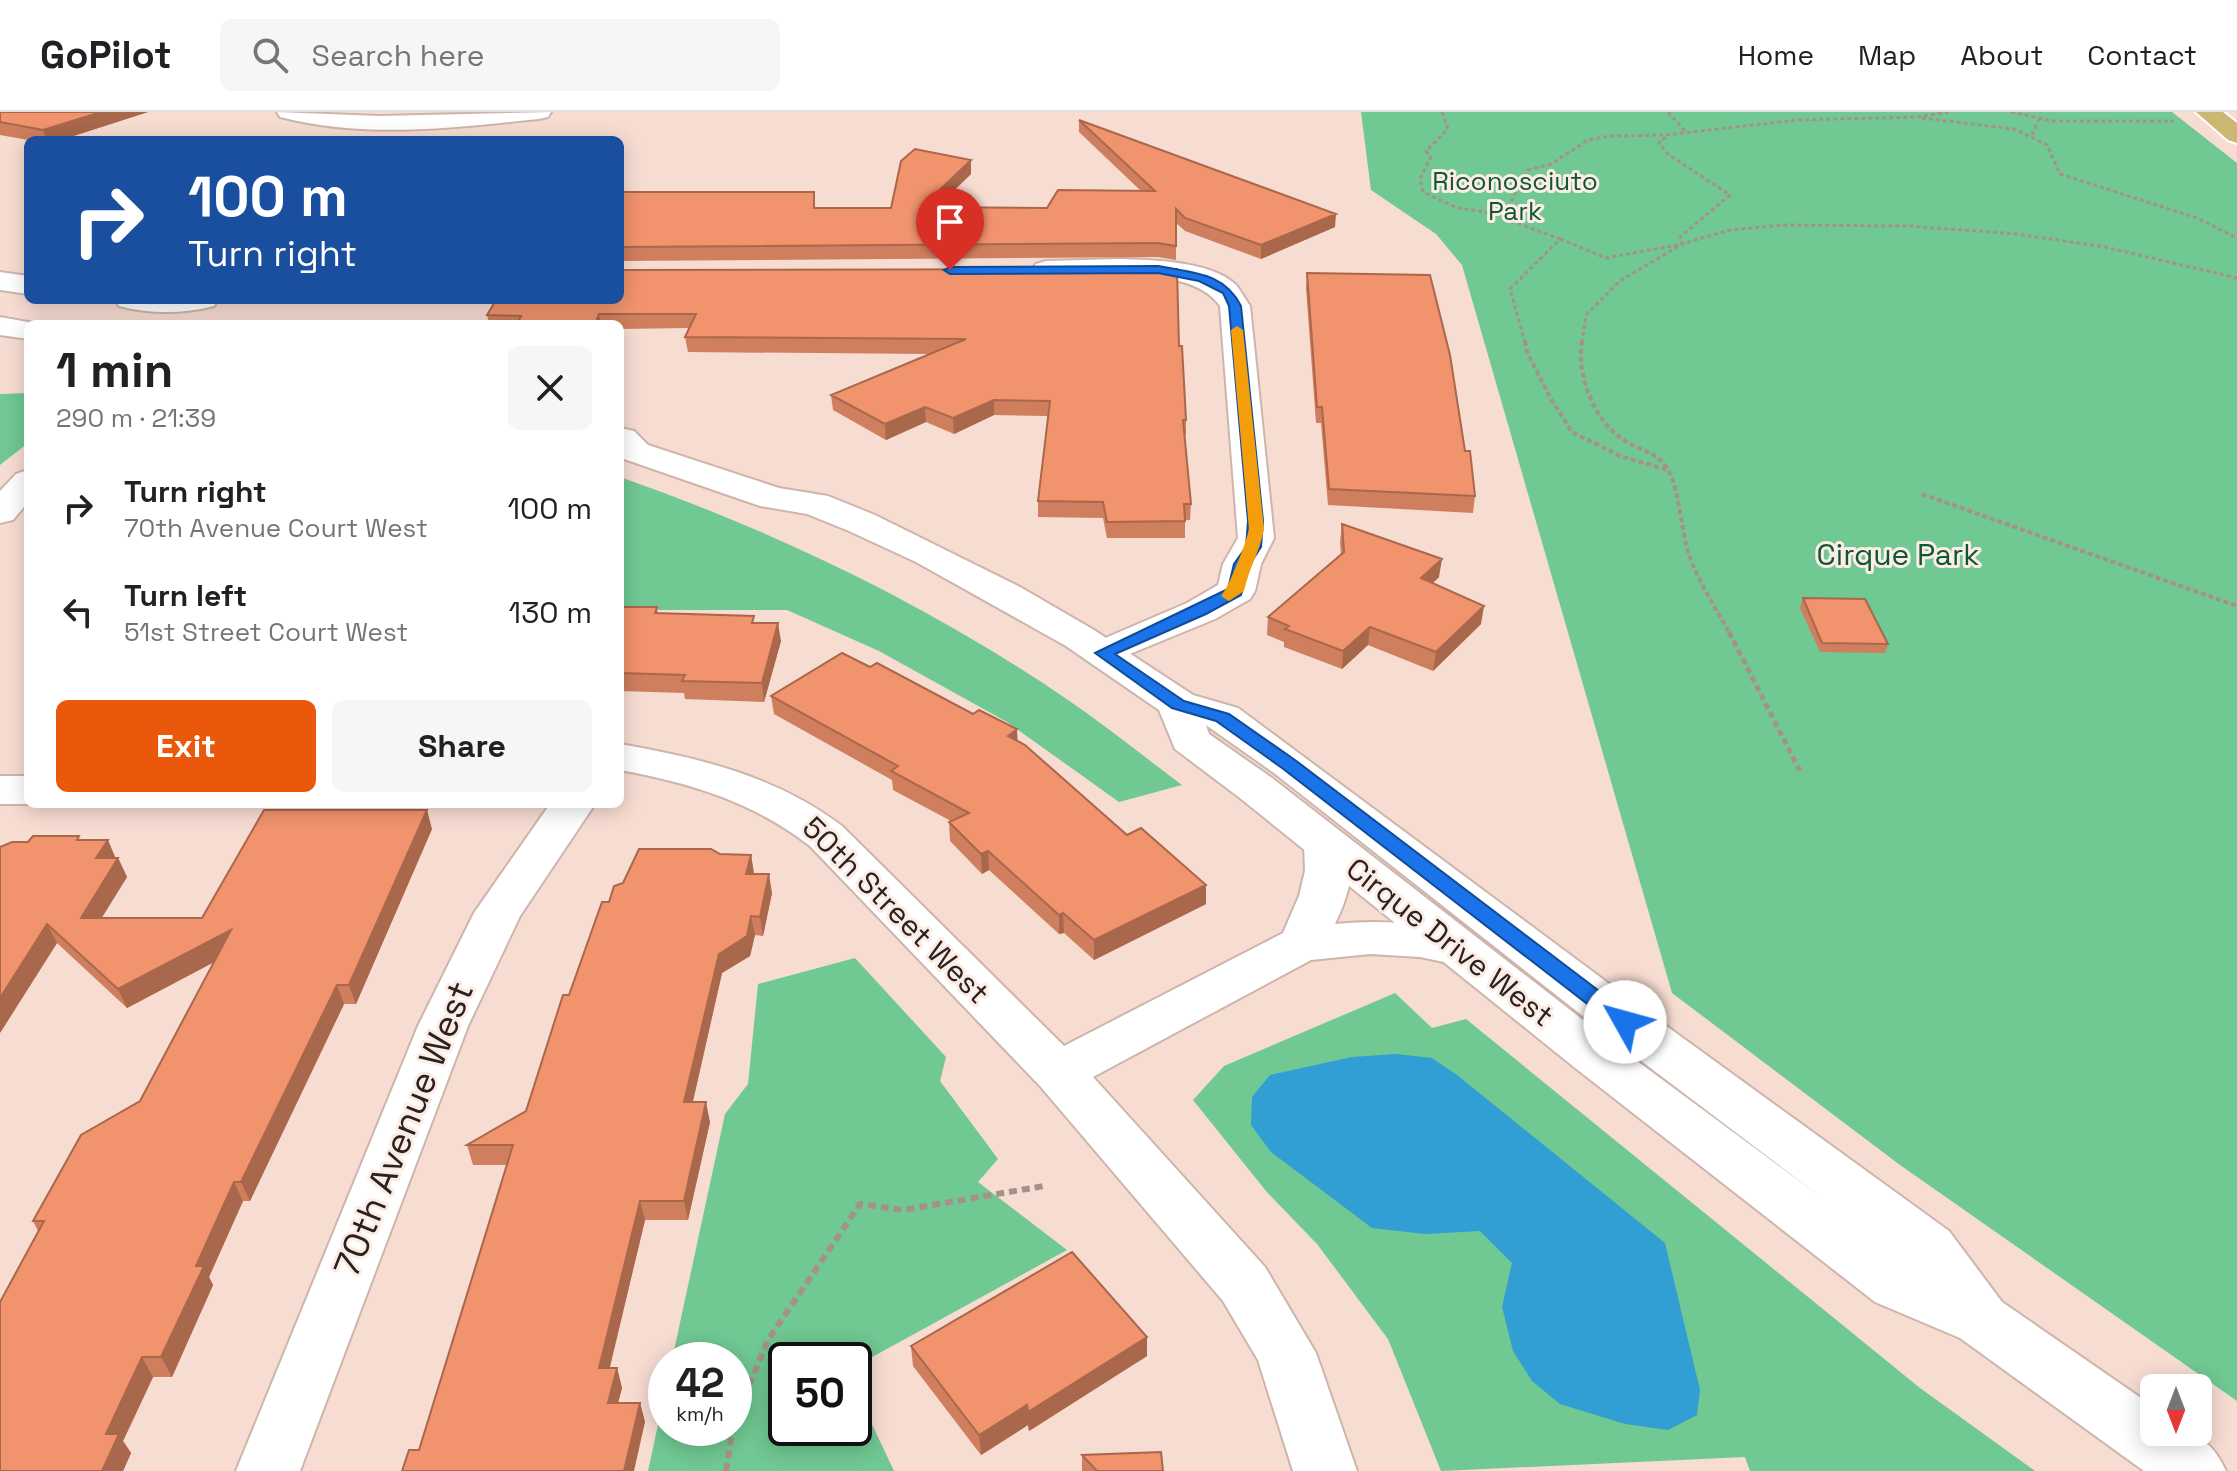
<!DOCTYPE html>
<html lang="en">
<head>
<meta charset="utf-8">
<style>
  body { margin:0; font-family:"Space Grotesk",sans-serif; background:#f6f6f6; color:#202124; height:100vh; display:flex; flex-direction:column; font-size:30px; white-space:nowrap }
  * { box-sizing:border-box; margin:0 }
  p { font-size:26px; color:#757577 }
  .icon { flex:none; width:44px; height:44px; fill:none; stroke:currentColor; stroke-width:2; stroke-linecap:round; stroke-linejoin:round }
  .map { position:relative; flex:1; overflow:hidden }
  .side { position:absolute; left:24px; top:208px; width:600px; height:488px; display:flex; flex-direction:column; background:#fff; border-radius:12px; box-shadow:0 4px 20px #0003 }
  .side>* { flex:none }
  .banner { position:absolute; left:24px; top:24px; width:600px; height:168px; border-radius:12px; box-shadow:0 4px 20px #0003; background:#1a4fa0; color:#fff; overflow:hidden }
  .needle { width:52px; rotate:180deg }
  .tools { position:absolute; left:2140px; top:1262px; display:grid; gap:16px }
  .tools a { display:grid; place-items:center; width:72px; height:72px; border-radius:12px; background:#fff; box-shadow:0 4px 20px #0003; font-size:40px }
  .speed { position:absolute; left:648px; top:1230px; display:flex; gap:16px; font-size:40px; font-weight:700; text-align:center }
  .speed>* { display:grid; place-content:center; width:104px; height:104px; border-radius:50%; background:#fff; box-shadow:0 4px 20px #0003; line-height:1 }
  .speed small { font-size:20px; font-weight:400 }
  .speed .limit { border:4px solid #111; border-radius:12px; background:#fff; color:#111 }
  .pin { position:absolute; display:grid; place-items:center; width:68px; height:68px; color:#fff; margin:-82px -34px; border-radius:50% 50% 50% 0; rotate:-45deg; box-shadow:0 0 8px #0007 }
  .pin .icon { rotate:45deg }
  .me { position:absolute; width:88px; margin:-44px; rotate:308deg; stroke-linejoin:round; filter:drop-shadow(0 0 6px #0008) }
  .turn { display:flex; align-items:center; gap:28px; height:168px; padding:0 32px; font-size:36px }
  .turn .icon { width:104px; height:104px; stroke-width:2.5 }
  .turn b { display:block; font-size:56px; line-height:68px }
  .round { display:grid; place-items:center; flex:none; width:84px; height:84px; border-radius:12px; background:#f6f6f6 }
  .overview { display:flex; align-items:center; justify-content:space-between; height:136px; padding:0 32px }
  h1 { font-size:48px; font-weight:800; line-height:60px }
  .primary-button { display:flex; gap:16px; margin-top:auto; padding:16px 32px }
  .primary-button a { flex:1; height:92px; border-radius:12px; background:#ea580c; color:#fff; font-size:32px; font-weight:800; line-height:92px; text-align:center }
  .primary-button a+a { background:#f6f6f6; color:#202124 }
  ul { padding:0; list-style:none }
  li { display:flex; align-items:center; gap:24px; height:104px; padding:0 32px }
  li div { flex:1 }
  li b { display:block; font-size:30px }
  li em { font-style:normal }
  header { display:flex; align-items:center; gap:48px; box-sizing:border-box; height:112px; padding:0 40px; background:#fff; border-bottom:2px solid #e0e0e0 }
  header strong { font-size:38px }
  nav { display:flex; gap:44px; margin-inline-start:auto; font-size:28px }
  .search { width:560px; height:72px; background:#f6f6f6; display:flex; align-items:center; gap:20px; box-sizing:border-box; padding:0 28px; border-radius:12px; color:#757577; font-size:30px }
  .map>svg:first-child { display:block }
  .green { fill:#70c893 }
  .water { fill:#319ed4 }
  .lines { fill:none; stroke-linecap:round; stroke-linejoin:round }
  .street-casing { stroke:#ceb5ab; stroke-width:4 }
  .secondary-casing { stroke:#ceb5ab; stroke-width:4 }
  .primary-casing { stroke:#fff; stroke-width:4 }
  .path-far3 { stroke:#a6918a; stroke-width:3; stroke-dasharray:4 3; stroke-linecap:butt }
  .path-far2 { stroke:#a6918a; stroke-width:4; stroke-dasharray:5 3; stroke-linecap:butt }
  .path-far1 { stroke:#a6918a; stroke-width:5; stroke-dasharray:6 4; stroke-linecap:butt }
  .path { stroke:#a6918a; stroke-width:6; stroke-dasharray:8 5; stroke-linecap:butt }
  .street { fill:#fff; fill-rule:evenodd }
  .secondary { fill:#fff; fill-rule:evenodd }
  .primary { fill:#cab772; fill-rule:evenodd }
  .wall { fill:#cf7e5e }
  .shaded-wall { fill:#a9674c }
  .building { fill:#f1936d; stroke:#a9674c; stroke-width:2 }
  .route { fill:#1a73e8; stroke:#114b97; stroke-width:2 }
  .slow { fill:#f59e0b }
  .labels { text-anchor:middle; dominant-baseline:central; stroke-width:6; stroke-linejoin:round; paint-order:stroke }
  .far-park-label { font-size:26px; fill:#0d5833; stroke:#fcece5 }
  .park-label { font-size:30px; fill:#0d5833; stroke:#fcece5 }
  .street-label { font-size:30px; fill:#2b211e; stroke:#fcece5 }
  .near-street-label { font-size:36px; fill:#2b211e; stroke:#fcece5 }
</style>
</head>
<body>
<header>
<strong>GoPilot</strong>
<div class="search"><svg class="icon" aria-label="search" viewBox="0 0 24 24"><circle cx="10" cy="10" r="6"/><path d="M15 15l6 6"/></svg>Search here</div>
<nav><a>Home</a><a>Map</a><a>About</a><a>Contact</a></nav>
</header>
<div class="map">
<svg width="2237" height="1359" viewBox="0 0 2237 1359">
  <rect width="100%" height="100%" fill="#f7dcd2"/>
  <path class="green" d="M1361 0H2172L2237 51V1289L1900 1053 1672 881 1462 153 1436 122 1371 78Z
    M28 281V331L0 353V282Z
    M620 365C777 420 927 492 1065 586 1105 613 1143 644 1182 673L1119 690 1007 610 879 539 787 498H620Z
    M855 846 946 945 940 969 998 1047 978 1070 1067 1138 854 1255V1248H786V1316H854V1274L894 1359H648L666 1276V1316H734V1248H672L725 1002 748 972 758 872Z
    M1395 881 1432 916 1466 907 1920 1276 2035 1359H1750L1745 1345 1441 1359 1388 1227 1317 1132 1266 1079 1193 988 1224 954Z"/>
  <path class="water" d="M1396 942 1432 946 1457 963 1665 1131 1700 1278 1697 1303 1668 1318 1625 1312 1560 1292 1532 1269 1513 1239 1502 1195 1512 1151 1480 1119 1425 1122 1372 1116 1271 1040 1251 1013 1252 985 1270 963 1352 945Z"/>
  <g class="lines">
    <g class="street-casing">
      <path id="street" d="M277 0 379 4 551 0 548 5 539 7C452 16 366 27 280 5Z
        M1121 147C1152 148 1212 149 1236 173 1241 179 1245 187 1250 194L1274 426 1261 452 1255 479 1250 487 1215 507 1103 553 1089 549 1083 541 1089 533 1187 491 1218 473 1223 452 1238 426 1220 194C1191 151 1092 165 1046 167L1036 164 1031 158 1036 152 1046 149Z
        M0 160 28 164V182L0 178Z
        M115 188H218L214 194C184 202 149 202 119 194Z
        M28 358V390L13 408 0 411V379L16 362Z
        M620 632C700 646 776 664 842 714L1064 934 1283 821 1299 784 1305 759 1304 732 1311 722 1327 717 1343 722C1360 749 1348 785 1335 812 1384 807 1429 811 1475 824L1482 836 1475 848 1458 853 1420 845 1370 842 1311 848 1093 965 1265 1155 1316 1241 1357 1359H1293L1258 1248 1223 1189 1040 974 810 734C753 690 691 671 620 658Z
        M0 664H28V692H0Z
        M550 692H595L520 804 468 914 300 1359H236L418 914 474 801Z"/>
    </g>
    <g class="secondary-casing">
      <path id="secondary" d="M0 205 39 212H28V227L0 223Z
        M620 316 634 319 648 333 779 376 828 384 875 403 1020 475 1094 518 1193 583 1238 596 1643 897 1949 1119 2002 1190 2154 1295V1320C2191 1320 2209 1322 2226 1359H2144L1960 1226 1875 1190 1574 955 1240 686 1175 637 1159 598 1066 534 916 450 849 419 807 402 760 394 624 347 620 343ZM1206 613 1274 661 1607 923 1825 1088 1610 929 1272 666 1209 622Z"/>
    </g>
    <g class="primary-casing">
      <path id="primary" d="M2196 0H2223L2237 11V31L2228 28Z"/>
    </g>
    <path class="path-far3" d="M1442 0 1448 17 1426 39 1431 45 1420 67 1423 80 1457 96 1507 103
      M1668 0 1684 18 1680 21
      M2011 0 2052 9H2174
      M1922 6 2014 17 2047 33 2060 62 2197 106 2237 126
      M2032 23 2039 7
      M1560 127 1606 146 1682 132 1680 125 1730 83 1669 43 1659 32 1661 27 1667 26
      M1525 231 1510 177 1560 127 1506 107 1507 97 1528 58 1551 52 1588 28 1610 24 1665 23 1798 8 1915 5 1950 0
      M1582 231 1586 203 1620 169 1682 132 1730 118 1785 113 1908 114 2016 122 2105 135 2237 166"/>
    <path class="path-far2" d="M1525 229 1527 240 1551 287 1572 320 1620 344 1668 358
      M1582 229C1576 264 1595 312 1627 330 1642 339 1656 340 1667 356 1678 371 1682 420 1688 440 1697 468 1716 496 1730 522
      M1922 382 2237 494"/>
    <path class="path-far1" d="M1729 520 1800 659"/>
    <path class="path" d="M734 1309 768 1228 860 1092 903 1098 1044 1074
      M726 1359 733 1316"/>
    <use href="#street" class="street"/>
    <use href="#secondary" class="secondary"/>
    <use href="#primary" class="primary"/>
  </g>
  <path class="wall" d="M0 0H148L61 28H28L0 23Z
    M1079 8 1335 115 1261 147 1185 119 1176 111V148L1158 145 620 149V80L816 96H891L971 62 937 95 1047 96 1141 79 1079 20Z
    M1307 161 1465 339 1475 384 1473 401 1328 393 1321 311H1316L1306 176Z
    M496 188 1179 234 1186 308V323H1184L1191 392 1190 408H1185V426H1107L1103 406 1038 405V389L1048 304 994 303 954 322 926 310 886 328 833 298 831 283 931 242 688 240 685 225 689 216 620 217V212H489L487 203Z
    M1342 412 1439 465 1433 471 1481 512 1433 559 1368 533 1342 557 1284 535V530L1267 523 1268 505 1341 443 1340 430Z
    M1803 486 1888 532 1885 541 1820 540 1800 496Z
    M620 495H657L658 501 755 511 781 529 764 590 685 587 684 581 620 579Z
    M870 555 973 602 1017 617V629L1127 723 1206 773V792L1094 848 1064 821 1059 822 989 758 982 762 950 729 949 710 951 709 893 678 892 668 774 602 771 584Z
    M432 717 356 892H344L250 1089H243L209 1165 213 1173 172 1265H153L123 1329 131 1341 123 1359 38 1119 33 1109 140 989 214 850 127 896 57 831 0 921 80 728 116 746H118L127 765 101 806H202Z
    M720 742 751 743 754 762 772 781 763 824 755 823 750 844 722 861 693 990 710 1010 688 1108H645L609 1256H617L622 1276 618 1291H640L645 1310 419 1338 507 1053H473L467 1033 526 999 569 883 609 790Z
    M911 1234 1147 1244 1029 1319 1028 1313 981 1343 913 1254Z
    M1082 1343 1163 1359H1082Z"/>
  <path class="shaded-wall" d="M101 0H148L61 28H47L43 18Z
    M971 48V62L923 108 922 95Z
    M1336 102 1335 115 1261 147V133Z
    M599 202 601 212H595Z
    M994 288V303L954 322 953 306Z
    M925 295 926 310 886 328 885 312Z
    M1442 447 1439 465 1419 484 1421 466Z
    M1484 494 1481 512 1433 559 1436 540Z
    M778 511 781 529 764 590 762 571Z
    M1370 515 1368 533 1342 557 1343 539Z
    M1017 617 1018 636 1008 624Z
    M427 698 432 717 356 892 349 873Z
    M108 728 116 747 96 746Z
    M988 739 989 758 982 762 981 742Z
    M751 743 754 762H746Z
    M118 746 127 765 90 825 81 806Z
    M769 762 772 781 763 824 760 805Z
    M1206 773V792L1094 848V828Z
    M1063 801 1064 821 1059 822V803Z
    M751 804 755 823 750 844 722 861 688 1010 684 990 719 842Z
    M47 812 57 831 0 921V886Z
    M231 818 239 837 127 896 118 877Z
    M337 873 344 892 250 1089 241 1070Z
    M706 990 710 1010 688 1108 684 1089Z
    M234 1070 243 1089 209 1165 213 1173 172 1265 161 1245 196 1154Z
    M640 1089 645 1108 605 1276 599 1256Z
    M1147 1225V1244L1029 1319 1028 1313 981 1343 979 1323 1027 1293Z
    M142 1245 153 1265 123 1329 131 1341 123 1359H102L106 1322Z
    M617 1256 622 1276 613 1310 608 1291Z
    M640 1291 645 1310 634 1359H624Z"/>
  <path class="building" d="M0 0H101L43 18 0 10Z
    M1079 8 1336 102 1261 133 1185 106 1176 97V134L1158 131 620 135V80H814V96H891L901 49 915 37 971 48 922 95 1047 96 1058 78 1155 79Z
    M1177 157 1179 234H1182L1186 308H1183L1191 392H1184L1185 409 1107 410 1103 390 1038 389 1050 289 994 288 953 306 925 295 885 312 831 283 966 227 685 225 696 202H599L595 212H517L521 204 487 203 496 188H620V158Z
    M1307 161 1430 163 1450 243 1465 339H1470L1475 384 1329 377 1322 295H1317Z
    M1342 412 1442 447 1421 466 1484 494 1436 540 1370 515 1343 539 1285 517 1289 514 1268 505 1344 440Z
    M1803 486 1865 487 1888 532 1822 531Z
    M620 495H657L655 501 754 504 752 511H778L762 571 682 569 685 563 620 561Z
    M842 541 870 555 877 551 973 602 979 598 1017 617 1008 624 1025 633 1127 723 1141 716 1206 773 1094 828 1063 801 1059 803 988 739 981 742 949 710 969 701 891 659 898 654 771 584Z
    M264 698H427L349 873H337L241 1070H234L196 1154H204L161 1245H142L106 1322H119L102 1359H0V1190L44 1109H33L81 1023 140 989 231 818 118 877 47 812 0 886V735L12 730H28L33 724H79L77 728H108L96 746H118L81 806H202Z
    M639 737H711L720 742 751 743 746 762H769L760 805 751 804 747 824 719 842 684 990H706L684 1089H640L599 1256H617L608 1291H640L624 1359H402L409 1338H419L513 1033H467L526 999 563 883H569L602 790H609L614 774 623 771Z
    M1072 1140 1147 1225 1028 1300 1027 1293 979 1323 911 1234Z
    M1161 1340 1163 1359H1097L1082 1343Z"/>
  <path class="route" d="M1158 154C1193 161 1224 160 1241 194L1263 409 1261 435 1250 452 1241 483 1206 502 1115 542 1184 589 1229 602 1295 648 1632 904 1635 910 1632 915H1617L1282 656 1216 609 1172 596 1095 541 1228 477 1234 452 1246 435 1248 409 1229 194 1223 181 1199 169 1158 161 950 162 944 158 950 155Z"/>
  <path class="slow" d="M1237 214 1243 218 1264 417C1260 439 1249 456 1244 479L1229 489 1221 484C1229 475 1246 432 1249 417L1231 218Z"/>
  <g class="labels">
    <g class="far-park-label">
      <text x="1515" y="69">Riconosciuto<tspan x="1515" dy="30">Park</tspan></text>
    </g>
    <g class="park-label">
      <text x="1898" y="442">Cirque Park</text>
    </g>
    <g class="street-label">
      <text transform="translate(896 798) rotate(45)">50th Street West</text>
      <text transform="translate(1450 830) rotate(38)">Cirque Drive West</text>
    </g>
    <g class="near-street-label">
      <text transform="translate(404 1017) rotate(-68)">70th Avenue West</text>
    </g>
  </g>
</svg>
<div class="tools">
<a><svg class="needle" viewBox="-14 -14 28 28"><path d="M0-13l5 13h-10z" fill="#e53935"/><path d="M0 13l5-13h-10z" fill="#757577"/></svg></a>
</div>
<div class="speed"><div>42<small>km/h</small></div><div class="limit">50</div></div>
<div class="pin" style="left:950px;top:158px;background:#d93025"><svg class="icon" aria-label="arrive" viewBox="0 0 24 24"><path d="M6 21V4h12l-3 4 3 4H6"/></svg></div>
<svg class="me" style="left:1625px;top:910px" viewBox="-20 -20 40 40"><circle r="19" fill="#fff"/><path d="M0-13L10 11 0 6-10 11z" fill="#1a73e8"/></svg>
<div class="banner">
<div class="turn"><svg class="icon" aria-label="right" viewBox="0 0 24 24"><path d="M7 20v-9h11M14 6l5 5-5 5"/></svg><div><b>100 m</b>Turn right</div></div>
</div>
<section class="side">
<div class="overview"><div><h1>1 min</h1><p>290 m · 21:39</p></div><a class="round"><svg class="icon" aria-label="close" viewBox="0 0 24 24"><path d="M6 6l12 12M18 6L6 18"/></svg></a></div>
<ul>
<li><svg class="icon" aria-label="right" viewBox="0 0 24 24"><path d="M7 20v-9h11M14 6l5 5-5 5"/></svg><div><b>Turn right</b><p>70th Avenue Court West</p></div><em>100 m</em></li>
<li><svg class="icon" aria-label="left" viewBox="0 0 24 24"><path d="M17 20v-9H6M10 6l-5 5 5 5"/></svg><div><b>Turn left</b><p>51st Street Court West</p></div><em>130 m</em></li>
</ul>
<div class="primary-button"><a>Exit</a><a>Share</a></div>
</section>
</div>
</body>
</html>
